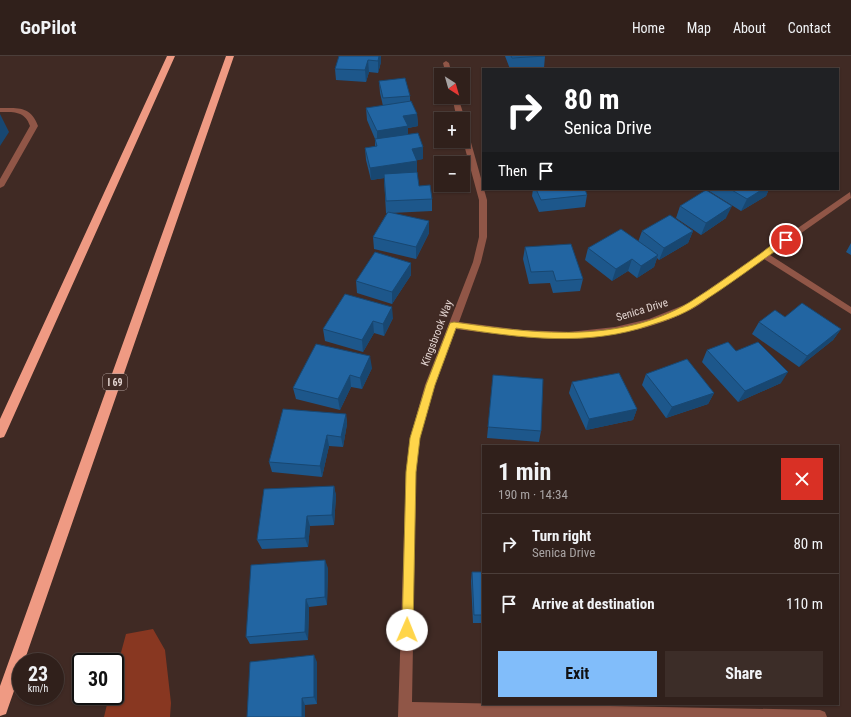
<!DOCTYPE html>
<html lang="en">
<head>
<meta charset="utf-8">
<style>
  body { margin:0; font-family:"Roboto Condensed",sans-serif; background:#3c2d28; color:#f1f3f6; height:100vh; display:flex; flex-direction:column; font-size:15px; white-space:nowrap }
  * { box-sizing:border-box; margin:0 }
  p { font-size:13px; color:#a8a3a3 }
  .icon { flex:none; width:22px; height:22px; fill:none; stroke:currentColor; stroke-width:2; stroke-linecap:round; stroke-linejoin:round }
  .map { position:relative; flex:1; overflow:hidden }
  .details { position:absolute; left:482px; top:389px; width:357px; height:260px; display:flex; flex-direction:column; background:#30201b; border-radius:0px; box-shadow:0 1px 3px #0004,0 0 0 1px #4b3e3a }
  .details>* { flex:none }
  .guide { position:absolute; left:482px; top:12px; width:357px; height:122px; border-radius:0px; box-shadow:0 1px 3px #0004,0 0 0 1px #4b3e3a; background:#202124; color:#fff; overflow:hidden }
  .needle { width:26px; rotate:143deg }
  .controls { position:absolute; left:434px; top:12px; display:grid; gap:8px }
  .controls a { display:grid; place-items:center; width:36px; height:36px; border-radius:0px; background:#30201b; box-shadow:0 1px 3px #0004,0 0 0 1px #4b3e3a; font-size:20px }
  .speed { position:absolute; left:12px; top:597px; display:flex; gap:8px; font-size:20px; font-weight:700; text-align:center }
  .speed>* { display:grid; place-content:center; width:52px; height:52px; border-radius:50%; background:#30201b; box-shadow:0 1px 3px #0004,0 0 0 1px #4b3e3a; line-height:1 }
  .speed small { font-size:10px; font-weight:400 }
  .speed .limit { border:2px solid #111; border-radius:6px; background:#fff; color:#111 }
  .pin { position:absolute; display:grid; place-items:center; width:34px; height:34px; color:#fff; margin:-17px; border:2px solid #fff; border-radius:50%; box-shadow:0 1px 4px #0007 }
  .me { position:absolute; width:44px; margin:-22px; rotate:1deg; stroke-linejoin:round; filter:drop-shadow(0 0 3px #0008) }
  .turn { display:flex; align-items:center; gap:14px; height:84px; padding:0 16px; font-size:18px }
  .turn .icon { width:52px; height:52px; stroke-width:2.5 }
  .turn b { display:block; font-size:28px; line-height:34px }
  .then { display:flex; align-items:center; height:38px; padding:0 16px; background:#0003; gap:8px; font-size:15px }
  .round { display:grid; place-items:center; flex:none; width:42px; height:42px; border-radius:0px; background:#3c2d28 }
  .headline { display:flex; align-items:center; justify-content:space-between; height:68px; padding:0 16px }
  h1 { font-size:24px; font-weight:700; line-height:30px }
  .button { display:flex; gap:8px; margin-top:auto; padding:8px 16px }
  .button a { flex:1; height:46px; border-radius:0px; background:#81bdfa; color:#111; font-size:16px; font-weight:700; line-height:46px; text-align:center }
  .button a+a { background:#3c2d28; color:#f1f3f6 }
  ul { padding:0; list-style:none }
  li { display:flex; align-items:center; gap:12px; height:60px; padding:0 16px; border-top:1px solid #4b3e3a }
  li div { flex:1 }
  li b { display:block; font-size:15px }
  li em { font-style:normal }
  header { display:flex; align-items:center; gap:24px; box-sizing:border-box; height:56px; padding:0 20px; background:#30201b; border-bottom:1px solid #4b3e3a }
  header strong { font-size:19px }
  nav { display:flex; gap:22px; margin-inline-start:auto; font-size:14px }
  .map>svg:first-child { display:block }
  .green { fill:#883721 }
  .lines { fill:none; stroke-linecap:round; stroke-linejoin:round }
  .lane { fill:#905647; fill-rule:evenodd }
  .street { fill:#905647; fill-rule:evenodd }
  .highway { fill:#ef9a83; fill-rule:evenodd }
  .wall { fill:#1d578b }
  .shaded-wall { fill:#184771 }
  .building { fill:#2265a2; stroke:#184771 }
  .route { fill:#ffd54a; stroke:#a68a30 }
  .labels { text-anchor:middle; dominant-baseline:central; stroke-width:4; stroke-linejoin:round; paint-order:stroke }
  .shield { fill:#402a24; stroke:#b1a09c; stroke-width:1 }
  .shield-label { font-size:10px; font-weight:bold; fill:#e1d3cf }
  .street-label { font-size:11px; fill:#e1d3cf; stroke:#402a24 }
</style>
</head>
<body>
<header>
<strong>GoPilot</strong>
<nav><a>Home</a><a>Map</a><a>About</a><a>Contact</a></nav>
</header>
<div class="map">
<svg width="851" height="661" viewBox="0 0 851 661">
  <rect width="100%" height="100%" fill="#402a24"/>
  <path class="green" d="M153 573 165 594 171 647 170 661H104L109 640H115V619L126 578Z"/>
  <g class="lines">
    <path class="lane" d="M0 52C18 52 31 50 38 70L4 130 0 132V123L30 70C25 55 14 56 0 56Z"/>
    <path class="street" d="M446 5 449 7 452 19H446L443 7Z
      M452 41H458L465 63 464 65 463 63H457Z
      M463 70 467 72 487 144V181L481 206 459 266 523 274 569 276 615 271 649 263 689 247 850 136 851 142 770 199 851 251V258L764 203C748 214 732 225 717 236 709 241 702 248 694 252 620 292 536 284 456 273L435 329 420 382 416 416 412 646 820 654 825 656 827 661H398L406 416 410 382 425 329 473 206 479 181V144L463 85Z"/>
    <path class="highway" d="M167 0H175L6 377 4 381 0 382V363Z
      M226 0H234L24 606H21V615L8 652 6 658 0 660V630Z"/>
  </g>
  <path class="wall" d="M381 0V6L378 17 369 16 366 26 336 24 335 13Z
    M505 0H545L544 12 526 13H510Z
    M379 25 410 40V45L417 58 418 70 408 72V78L423 91V103L416 104 417 116 419 130 432 143V155L391 157 429 165V177L416 203 374 193 373 181 387 157H386L384 122 371 124 366 104 365 92 375 91V83L367 64 366 52 383 50 380 37Z
    M533 133H593L585 134 587 139 585 151 539 156 532 140Z
    M706 133H769L766 140 741 155Z
    M680 150 726 162 701 179 676 162Z
    M642 175H693L688 187 659 204 657 202 654 211 637 222 628 215 612 225 585 204 588 192 638 186Z
    M851 187V199L846 196Z
    M525 191 583 223 580 235 553 237 550 227 529 228 523 203Z
    M411 207V219L392 248 357 237 356 225Z
    M785 261 841 273 833 284 799 311 752 278 759 266Z
    M393 262 384 280 374 277 363 296 325 285 323 273Z
    M707 294 736 295 781 327 738 346 702 306Z
    M372 312 362 333 351 331 340 354 296 343 293 332Z
    M646 318 714 337 708 348 666 362 642 329Z
    M493 319 541 375 539 386 487 382Z
    M572 326 637 353 633 364 586 374 569 337Z
    M346 358 347 368 343 391 329 390 322 421 272 416 269 406Z
    M334 430 336 440 334 469 310 470 308 491 262 493 257 484Z
    M328 512 327 549 309 551 308 584 250 588 246 581Z
    M472 516H483V567H473L471 525Z
    M317 606V648L305 649V661H247Z"/>
  <path class="shaded-wall" d="M379 0H381V6L378 17V5Z
    M368 4 369 16 366 26 365 14Z
    M0 58 9 76 0 90Z
    M417 58 418 70 408 72V82L377 88V75L403 60Z
    M423 91V103L412 105V93Z
    M417 105V117L371 124 370 112Z
    M763 133H769L766 140 741 155 747 143Z
    M732 150 726 162 701 179 706 167Z
    M429 165V177L416 203V191Z
    M693 175 688 187 659 204 664 192Z
    M658 199 654 211 637 222 641 210Z
    M632 203 628 215 612 225 616 213Z
    M411 207V219L392 248V236Z
    M392 251 393 262 384 280 383 268Z
    M373 265 374 277 363 296 362 284Z
    M841 273 833 284 799 311 807 300Z
    M370 300 372 312 362 333 360 322Z
    M788 316 781 327 738 346 745 335Z
    M350 319 351 331 340 354 338 343Z
    M714 337 708 348 666 362 672 351Z
    M637 353 633 364 586 374 589 363Z
    M346 358 347 368 343 391 341 381Z
    M327 379 329 390 322 421 320 410Z
    M334 430 336 440 334 469 332 459Z
    M307 460 310 470 308 491 305 482Z
    M325 504 328 512 327 549 325 541Z
    M306 543 309 551 308 584 305 576Z
    M314 599 317 606V648L314 641Z
    M302 642 305 649V661H302Z"/>
  <path class="building" d="M339 0H379L378 5 368 4 365 14 335 13Z
    M511 0H545L512 2Z
    M405 22 410 40 383 42 379 25Z
    M411 45 417 58 403 60 408 70 377 75 366 52Z
    M418 77 423 91 412 93 417 105 370 112 365 92 377 90 375 83Z
    M417 116 419 130 430 129 432 143 386 145 384 118Z
    M536 133H585L587 139 541 144Z
    M730 133H763L747 143Z
    M706 134 732 150 706 167 680 150Z
    M388 156 429 165 416 191 373 181Z
    M670 159 693 175 664 192 642 175Z
    M621 173 658 199 641 210 632 203 616 213 588 192Z
    M571 188 583 223 556 225 553 215 531 216 525 191Z
    M375 196 411 207 392 236 356 225Z
    M345 238 392 251 383 268 373 265 362 284 323 273Z
    M802 247 841 273 807 300 759 266 775 254 785 261Z
    M728 286 736 295 758 286 788 316 745 335 707 294Z
    M316 288 370 300 360 322 350 319 338 343 293 332Z
    M687 303 714 337 672 351 646 318Z
    M619 317 637 353 589 363 572 326Z
    M493 319 543 323 541 375 488 371Z
    M283 353 346 358 341 381 327 379 320 410 269 406Z
    M334 430 332 459 307 460 305 482 257 484 264 433Z
    M325 504V541L306 543 305 576 246 581 251 509Z
    M472 516H483V559H474Z
    M838 530 839 539 838 538Z
    M314 599V641L302 642V661H247L250 606Z"/>
  <path class="route" d="M786 181 788 182V186C758 207 728 230 696 250 682 259 667 264 651 269 587 291 522 282 456 272L435 329 420 382 416 416 413 574 411 578 407 580 403 578 402 574 406 416 410 382 426 329 450 267 454 266C531 277 619 289 690 246 714 231 737 214 760 198 768 192 777 184 786 181Z"/>
  <g class="labels">
    <rect class="shield" x="103" y="318" width="24" height="16" rx="3"/>
    <g class="shield-label">
      <text x="115" y="326">I 69</text>
    </g>
    <g class="street-label">
      <text transform="translate(642 254) rotate(-17)">Senica Drive</text>
      <text transform="translate(437 277) rotate(-69)">Kingsbrook Way</text>
    </g>
  </g>
</svg>
<div class="controls">
<a><svg class="needle" viewBox="-14 -14 28 28"><path d="M0-13l5 13h-10z" fill="#e53935"/><path d="M0 13l5-13h-10z" fill="#a8a3a3"/></svg></a>
<a>+</a>
<a>−</a>
</div>
<div class="speed"><div>23<small>km/h</small></div><div class="limit">30</div></div>
<div class="pin" style="left:786px;top:184px;background:#d93025"><svg class="icon" aria-label="arrive" viewBox="0 0 24 24"><path d="M6 21V4h12l-3 4 3 4H6"/></svg></div>
<svg class="me" style="left:407px;top:574px" viewBox="-20 -20 40 40"><circle r="19" fill="#fff"/><path d="M0-13L10 11 0 6-10 11z" fill="#ffd54a"/></svg>
<div class="guide">
<div class="turn"><svg class="icon" aria-label="right" viewBox="0 0 24 24"><path d="M7 20v-9h11M14 6l5 5-5 5"/></svg><div><b>80 m</b>Senica Drive</div></div>
<div class="then">Then<svg class="icon" aria-label="arrive" viewBox="0 0 24 24"><path d="M6 21V4h12l-3 4 3 4H6"/></svg></div>
</div>
<section class="details">
<div class="headline"><div><h1>1 min</h1><p>190 m · 14:34</p></div><a class="round" style="background:#d93025;color:#fff"><svg class="icon" aria-label="close" viewBox="0 0 24 24"><path d="M6 6l12 12M18 6L6 18"/></svg></a></div>
<ul>
<li><svg class="icon" aria-label="right" viewBox="0 0 24 24"><path d="M7 20v-9h11M14 6l5 5-5 5"/></svg><div><b>Turn right</b><p>Senica Drive</p></div><em>80 m</em></li>
<li><svg class="icon" aria-label="arrive" viewBox="0 0 24 24"><path d="M6 21V4h12l-3 4 3 4H6"/></svg><div><b>Arrive at destination</b></div><em>110 m</em></li>
</ul>
<div class="button"><a>Exit</a><a>Share</a></div>
</section>
</div>
</body>
</html>
